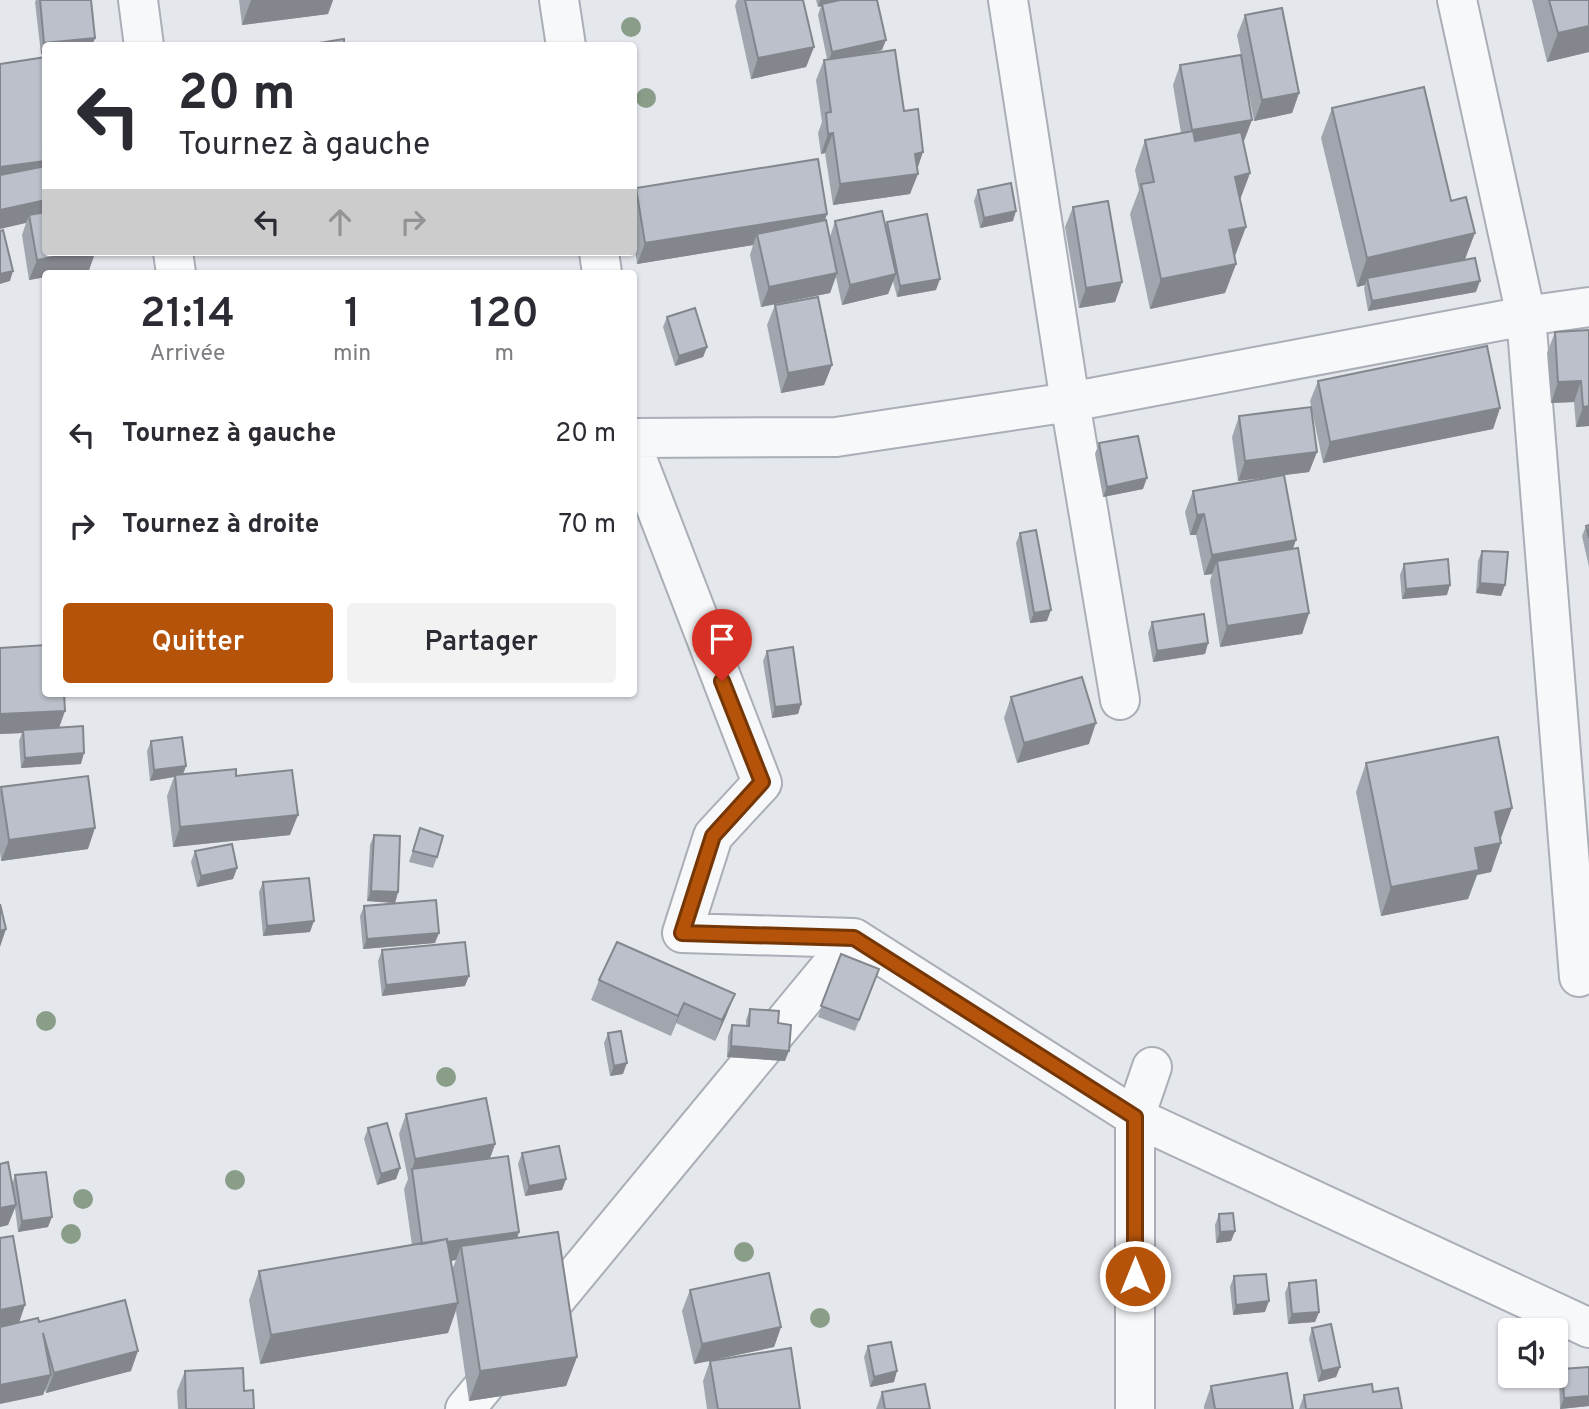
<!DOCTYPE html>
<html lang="fr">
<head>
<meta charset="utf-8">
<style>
  body { margin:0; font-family:Overpass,sans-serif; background:#f2f2f3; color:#2b2b33; height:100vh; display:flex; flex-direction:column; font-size:26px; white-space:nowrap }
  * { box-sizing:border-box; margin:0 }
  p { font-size:23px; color:#7c7c81 }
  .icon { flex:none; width:38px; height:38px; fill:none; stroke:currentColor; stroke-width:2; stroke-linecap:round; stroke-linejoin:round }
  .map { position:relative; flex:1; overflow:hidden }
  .side { position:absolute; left:42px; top:270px; width:595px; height:427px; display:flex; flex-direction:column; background:#fff; border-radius:7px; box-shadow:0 2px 5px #0004 }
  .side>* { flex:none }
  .hud { position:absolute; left:42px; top:42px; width:595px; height:214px; border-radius:7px; box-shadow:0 2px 5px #0004; background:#fff; color:#2b2b33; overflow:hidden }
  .controls { position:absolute; left:1498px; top:1318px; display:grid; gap:14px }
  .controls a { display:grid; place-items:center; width:70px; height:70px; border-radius:7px; background:#fff; box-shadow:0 2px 5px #0004; font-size:35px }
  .pin { position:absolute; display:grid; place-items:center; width:60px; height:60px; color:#fff; margin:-72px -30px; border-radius:50% 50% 50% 0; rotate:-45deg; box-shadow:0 0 7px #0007 }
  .pin .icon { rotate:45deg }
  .me { position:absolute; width:77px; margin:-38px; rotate:0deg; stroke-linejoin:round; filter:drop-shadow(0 0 5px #0008) }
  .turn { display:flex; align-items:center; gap:24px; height:147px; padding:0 21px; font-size:32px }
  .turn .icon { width:91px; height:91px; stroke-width:2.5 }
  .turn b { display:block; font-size:49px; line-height:60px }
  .lanes { display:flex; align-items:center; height:66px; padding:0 21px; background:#0003; justify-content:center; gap:35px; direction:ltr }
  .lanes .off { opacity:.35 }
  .eta { display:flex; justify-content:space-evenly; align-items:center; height:119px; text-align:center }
  .eta b { font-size:42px; font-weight:600; line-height:49px }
  .button { display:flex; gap:14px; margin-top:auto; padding:14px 21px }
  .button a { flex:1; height:80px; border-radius:7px; background:#b45309; color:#fff; font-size:28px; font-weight:600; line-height:80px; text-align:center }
  .button a+a { background:#f2f2f3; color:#2b2b33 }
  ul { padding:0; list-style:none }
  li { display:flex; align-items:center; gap:21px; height:91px; padding:0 21px }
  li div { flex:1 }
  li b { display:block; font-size:26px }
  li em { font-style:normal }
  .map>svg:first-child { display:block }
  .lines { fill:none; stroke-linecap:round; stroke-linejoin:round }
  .street-casing { stroke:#a9aeb7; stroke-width:42 }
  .street { stroke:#f7f8fa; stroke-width:38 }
  .tree { fill:#899d89 }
  .wall { fill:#a1a5ae; fill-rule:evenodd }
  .shaded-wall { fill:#83868d }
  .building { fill:#bbc0ca; stroke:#83868d; stroke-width:2 }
  .route-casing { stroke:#753606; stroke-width:18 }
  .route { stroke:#b45309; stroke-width:12 }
</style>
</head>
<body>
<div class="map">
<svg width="1589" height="1409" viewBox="0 0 1589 1409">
  <rect width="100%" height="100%" fill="#e4e7ec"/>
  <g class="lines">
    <g class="street-casing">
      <path id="street" d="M138 0 144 46
        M559 0 566 46
        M1008 0 1070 402 1120 700
        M1457 0 1526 316 1579 977
        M173 252 176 273
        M599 252 602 273
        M634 438 836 437 1070 402 1526 316 1589 307
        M634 451 762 783 713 836 682 933 854 938 1135 1117 1589 1328
        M465 1409 854 938
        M1135 1409V1117L1152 1067"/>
    </g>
    <use href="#street" class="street"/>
  </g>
  <g class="tree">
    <circle cx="631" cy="27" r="10"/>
    <circle cx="646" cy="98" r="10"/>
    <circle cx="46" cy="1021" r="10"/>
    <circle cx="446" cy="1077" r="10"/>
    <circle cx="235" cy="1180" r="10"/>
    <circle cx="83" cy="1199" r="10"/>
    <circle cx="71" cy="1234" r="10"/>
    <circle cx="744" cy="1252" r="10"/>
    <circle cx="820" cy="1318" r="10"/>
  </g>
  <path class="wall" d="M36 0H91L41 54 35 2Z
    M239 0H333L328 14 242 25Z
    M737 0H803L814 47 806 67 751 79 735 6Z
    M816 0H877L882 50 863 55 904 111 917 170 910 194 833 205 825 153 821 154 818 133 822 122 816 80 824 60 827 59 818 15 821 6 818 7Z
    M1532 0H1589V52L1547 62Z
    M1245 15 1299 93 1292 113 1254 121 1237 35Z
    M0 64 46 252H103L95 253 89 270 46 273V277L29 280 22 235 26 223Z
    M1180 65 1244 141H1243L1250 173 1240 200 1235 256 1236 264 1225 293 1150 309 1130 214 1139 190 1135 170 1145 140 1181 133 1173 85Z
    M1332 108 1465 260 1476 292 1368 311 1364 288 1365 285 1357 287 1321 138Z
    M636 188 827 214 825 220 830 237 835 221 885 227 887 222 936 290 897 297 893 281 888 294 842 305 836 277 830 293 761 307 750 255 753 245 637 264 634 242V194Z
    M978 190 1013 221 980 228 974 201Z
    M1073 207 1122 282 1115 302 1079 308 1065 227Z
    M775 305 832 365 824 385 781 393 767 325Z
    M667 317 707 347 703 357 675 366 663 327Z
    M1589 330V426L1576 427 1574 402 1551 403 1547 353 1555 332Z
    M1318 381 1500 408 1493 429 1323 463 1310 401Z
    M1239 416 1317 452 1309 472 1284 475 1293 549 1309 613 1302 634 1220 647 1210 581 1212 574 1204 575 1196 535H1190L1185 512 1193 491 1269 477 1238 481 1232 437Z
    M1099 443 1143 489 1103 497 1095 454Z
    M1589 525V567L1582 536 1586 526Z
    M1020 533 1047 621 1030 623 1016 543Z
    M1482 551 1505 585 1501 596 1476 593 1478 561Z
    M1404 564 1447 595 1402 599 1400 575Z
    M1152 622 1208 643 1205 654 1153 662 1148 633Z
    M0 648 59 728 81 764 21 768 19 741 22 733 0 734Z
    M767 651 801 704 798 714 772 718 763 661Z
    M1011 697 1089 744 1017 763 1004 718Z
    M151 741 186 766 183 775 236 776 290 835 173 847 167 796 174 777 150 781 147 751Z
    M1366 763 1512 808 1500 838 1491 872 1477 875 1468 899 1381 916 1356 792Z
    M1 787 88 849 1 861 0 852V791Z
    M420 828 437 857 433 868 409 862Z
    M374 835 398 892 395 903 367 901 370 845Z
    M195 851 237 868 233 879 197 887 191 862Z
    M263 882 310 932 263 936 259 892Z
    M364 906 435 943 363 949 360 916Z
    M382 950 465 986 382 996 378 961Z
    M841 954 879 969 855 1031 818 1017Z
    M599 980 727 1014 715 1041 676 1023 671 1036 591 1000Z
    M750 1009 778 1023 785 1061 727 1057 728 1036 732 1025 746 1026V1020Z
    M608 1033 623 1074 610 1076 604 1043Z
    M406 1114 495 1144 490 1158 519 1232 517 1238 577 1357 566 1386 469 1401 456 1311 448 1333 260 1364 249 1300 259 1271 412 1245 404 1189 408 1179 399 1134ZM456 1260 452 1270 451 1261Z
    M368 1128 400 1168 396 1179 377 1185 364 1139Z
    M522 1153 566 1179 562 1190 525 1196 518 1164Z
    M0 1164 12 1184 15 1175 48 1227 18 1232 15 1208 8 1225 0 1227Z
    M1219 1214 1235 1231 1231 1241 1216 1243 1215 1225Z
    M1234 1276 1265 1312 1233 1315 1230 1287Z
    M1289 1283 1319 1312 1315 1322 1288 1324 1285 1293Z
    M690 1290 781 1327 774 1347 713 1360 800 1409H707L703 1381 710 1361 694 1364 682 1311Z
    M19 1322H39L131 1371 46 1393 45 1389 43 1395Z
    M1312 1328 1340 1367 1336 1377 1318 1382 1309 1339Z
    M868 1346 894 1382 870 1387 864 1357Z
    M1589 1367V1406L1560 1409 1559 1379 1562 1369Z
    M185 1371 244 1391 254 1409H178L177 1391Z
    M1211 1386 1293 1409H1204V1406Z
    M882 1392 930 1409H876Z
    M1373 1392 1402 1409H1299L1304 1395Z"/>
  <path class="shaded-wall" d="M251 0H333L328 14 242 25Z
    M820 0H846L818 7Z
    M1589 26V52L1547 62 1558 33Z
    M95 38 92 46H46V53L41 54 44 43Z
    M886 40 882 50 828 62 832 52Z
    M814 47 806 67 751 79 758 58Z
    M1299 93 1292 113 1254 121 1262 100Z
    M1252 120 1244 141 1184 151 1192 130Z
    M833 133 825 153 821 154 828 134Z
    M43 150H46V169L0 187V167Z
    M923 152 916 173 915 154Z
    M1250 173 1239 202 1235 177Z
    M918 174 910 194 833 205 840 184Z
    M46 200V219L29 215 26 223 0 229V210Z
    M1016 211 1013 221 980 228 984 218Z
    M827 214 819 234H757L753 245 637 264 645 243Z
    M1246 227 1235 256 1229 230Z
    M1475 233 1464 262 1367 278 1365 285 1357 287 1367 258Z
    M81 252H103L95 253 89 270 70 273H46V277L29 280 37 260Z
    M1236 264 1225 293 1150 309 1161 279Z
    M13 271 10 281 0 284V274Z
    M837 273 830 293 761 307 769 287Z
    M896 274 888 294 842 305 850 285Z
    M940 279 936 290 897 297 900 286Z
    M1480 281 1476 292 1368 311 1372 301Z
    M1122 282 1115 302 1079 308 1086 288Z
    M707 347 703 357 675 366 679 356Z
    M832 365 824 385 781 393 788 373Z
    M1581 381 1574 402 1551 403 1558 382Z
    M1589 406V426L1576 427 1583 407Z
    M1500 408 1493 429 1323 463 1330 442Z
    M1317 452 1309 472 1238 481 1245 461Z
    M1147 478 1143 489 1103 497 1107 487Z
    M1204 514 1196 535H1190L1197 515Z
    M1296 540 1289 560 1217 561 1212 574 1204 575 1212 555Z
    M1480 583 1505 585 1501 596 1476 593Z
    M1450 585 1447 595 1402 599 1406 589Z
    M1051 610 1047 621 1030 623 1034 613Z
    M1309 613 1302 634 1220 647 1227 626Z
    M1208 643 1205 654 1153 662 1157 651Z
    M801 704 798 714 772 718 775 707Z
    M65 711 58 731 23 730 22 733 0 734V714Z
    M1096 723 1089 744 1017 763 1024 743Z
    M84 753 81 764 21 768 25 758Z
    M186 766 182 776 175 775 174 777 150 781 154 770Z
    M1512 808 1501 838 1485 841 1495 812Z
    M298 815 290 835 173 847 180 827Z
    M95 828 88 849 1 861 9 840Z
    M1501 843 1491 872 1477 875 1468 899 1381 916 1391 887 1475 848Z
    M237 868 233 879 197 887 201 876Z
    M371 891 398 892 395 903 367 901Z
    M314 921 310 932 263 936 267 926Z
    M6 929 0 947V931Z
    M439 933 435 943 363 949 367 939Z
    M469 976 465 986 382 996 386 985Z
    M735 994 727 1014 715 1041 722 1020Z
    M684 1003 676 1023 671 1036 678 1016Z
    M731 1046 789 1051 785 1061 727 1057Z
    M627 1063 623 1074 610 1076 614 1066Z
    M495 1144 488 1164 412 1170 415 1159Z
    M400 1168 396 1179 377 1185 381 1174Z
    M566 1179 562 1190 525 1196 529 1186Z
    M16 1205 8 1225 0 1227V1208Z
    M52 1217 48 1227 18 1232 22 1221Z
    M1235 1231 1231 1241 1216 1243 1220 1232Z
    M519 1232 512 1253 461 1246 456 1260 415 1266 422 1245Z
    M1269 1301 1265 1312 1233 1315 1236 1305Z
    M458 1303 448 1333 260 1364 271 1335Z
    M25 1305 18 1326 0 1329V1310Z
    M1319 1312 1315 1322 1288 1324 1292 1314Z
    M781 1327 774 1347 694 1364 702 1344Z
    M138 1351 131 1371 46 1393 54 1373Z
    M577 1357 566 1386 469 1401 480 1371Z
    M1340 1367 1336 1377 1318 1382 1322 1371Z
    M897 1371 894 1382 870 1387 874 1377Z
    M51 1375 43 1395 0 1404V1385Z
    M1589 1396V1406L1560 1409 1564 1398Z"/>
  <path class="building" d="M40 0H91L95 38 44 43Z
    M745 0H803L814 47 758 58Z
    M840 0H877L886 40 832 52 822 4Z
    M1549 0H1589V26L1558 33Z
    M1282 8 1299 93 1262 100 1245 15Z
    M344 39V46H301Z
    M895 50 904 111 918 109 923 152 915 154 918 174 840 184 833 133 828 134 826 113 831 112 824 60Z
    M1241 55 1252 120 1192 130 1180 65Z
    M46 57V150H43L45 161 0 167V64Z
    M1424 87 1451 201 1466 197 1475 233 1367 258 1332 108Z
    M1193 131 1195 141 1241 132 1250 173 1235 177 1246 227 1229 230 1236 264 1161 279 1141 184 1154 182 1145 140Z
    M818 159 827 214 645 243 636 188Z
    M46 166V200L0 210V175Z
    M1011 183 1016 211 984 218 978 190Z
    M1108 201 1122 282 1086 288 1073 207Z
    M882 211 896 274 850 285 835 221Z
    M46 212V252H81L37 260 29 215Z
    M927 214 940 279 900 286 887 222Z
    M826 220 837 273 769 287 757 234Z
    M3 230 13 271 0 274V231Z
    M1475 258 1480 281 1372 301 1367 278Z
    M818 297 832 365 788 373 775 305Z
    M695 308 707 347 679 356 667 317Z
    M1589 330V406L1583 407 1581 381 1558 382 1555 332Z
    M1487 346 1500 408 1330 442 1318 381Z
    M1311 407 1317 452 1245 461 1239 416Z
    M1138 436 1147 478 1107 487 1099 443Z
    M1284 475 1296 540 1212 555 1204 514 1197 515 1193 491Z
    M1589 525V538L1586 526Z
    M1036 530 1051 610 1034 613 1020 533Z
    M1298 548 1309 613 1227 626 1217 561Z
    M1482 551 1508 552 1505 585 1480 583Z
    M1448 559 1450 585 1406 589 1404 564Z
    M1204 614 1208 643 1157 651 1152 622Z
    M46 645V693H64L65 711 0 714V648Z
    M793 647 801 704 775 707 767 651Z
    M1082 677 1096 723 1024 743 1011 697Z
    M83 726 84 753 25 758 23 730Z
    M182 737 186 766 154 770 151 741Z
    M1498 737 1512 808 1495 812 1501 843 1475 848 1479 870 1391 887 1366 763Z
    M236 769V776L292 770 298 815 180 827 175 775Z
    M88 776 95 828 9 840 1 787Z
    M420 828 443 836 437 857 413 851Z
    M374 835 400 836 398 892 371 891Z
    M232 844 237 868 201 876 195 851Z
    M309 878 314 921 267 926 263 882Z
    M436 900 439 933 367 939 364 906Z
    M0 904 6 929 0 931Z
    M465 942 469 976 386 985 382 950Z
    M617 942 735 994 722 1020 684 1003 678 1016 599 980Z
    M841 954 879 969 859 1020 821 1006Z
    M750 1009 779 1011 778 1023 791 1025 789 1051 731 1046 732 1025 749 1026Z
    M621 1031 627 1063 614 1066 608 1033Z
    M486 1098 495 1144 415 1159 406 1114Z
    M387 1123 400 1168 381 1174 368 1128Z
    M559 1146 566 1179 529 1186 522 1153Z
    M508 1156 519 1232 447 1242V1239L422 1244 412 1169Z
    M8 1162 16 1205 0 1208V1164Z
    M46 1172 52 1217 22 1221 15 1175Z
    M1233 1213 1235 1231 1220 1232 1219 1214Z
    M558 1232 577 1357 480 1371 461 1246Z
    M13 1236 25 1305 0 1310V1238Z
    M447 1239 458 1303 271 1335 259 1271Z
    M769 1273 781 1327 702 1344 690 1290Z
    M1266 1274 1269 1301 1236 1305 1234 1276Z
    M1316 1280 1319 1312 1292 1314 1289 1283Z
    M125 1300 138 1351 54 1373 43 1333 51 1375 0 1385V1327L38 1318 39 1322Z
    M1331 1324 1340 1367 1322 1371 1312 1328Z
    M891 1342 897 1371 874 1377 868 1346Z
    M791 1348 800 1409H718L710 1361Z
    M1589 1367V1396L1564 1398 1562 1369Z
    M243 1368 244 1391 253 1390 254 1409H186L185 1371Z
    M1287 1373 1293 1409H1215L1211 1386Z
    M925 1384 930 1409H885L882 1392Z
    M1372 1384 1373 1392 1398 1388 1402 1409H1306L1304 1395Z"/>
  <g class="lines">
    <g class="route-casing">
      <path id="route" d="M722 681 762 782 713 836 682 933 854 938 1135 1117V1276"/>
    </g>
    <use href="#route" class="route"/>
  </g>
</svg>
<div class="controls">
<a><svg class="icon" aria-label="sound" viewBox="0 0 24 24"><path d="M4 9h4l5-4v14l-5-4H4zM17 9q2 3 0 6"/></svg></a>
</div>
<div class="pin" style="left:722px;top:681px;background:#d93025"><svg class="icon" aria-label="arrive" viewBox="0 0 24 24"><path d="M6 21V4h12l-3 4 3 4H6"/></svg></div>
<svg class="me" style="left:1135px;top:1276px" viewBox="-20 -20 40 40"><circle r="17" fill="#b45309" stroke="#fff" stroke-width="3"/><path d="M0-11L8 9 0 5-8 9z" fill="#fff"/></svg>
<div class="hud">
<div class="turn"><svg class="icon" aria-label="left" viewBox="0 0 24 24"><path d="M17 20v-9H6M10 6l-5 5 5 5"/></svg><div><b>20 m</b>Tournez à gauche</div></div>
<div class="lanes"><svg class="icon" aria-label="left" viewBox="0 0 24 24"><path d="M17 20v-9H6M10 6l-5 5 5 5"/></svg><svg class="icon off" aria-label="ahead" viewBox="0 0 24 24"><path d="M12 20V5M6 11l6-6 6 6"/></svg><svg class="icon off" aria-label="right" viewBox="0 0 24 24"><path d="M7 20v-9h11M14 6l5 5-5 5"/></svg></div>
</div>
<section class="side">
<div class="eta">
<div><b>21:14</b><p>Arrivée</p></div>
<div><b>1</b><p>min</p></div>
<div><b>120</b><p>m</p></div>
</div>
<ul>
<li><svg class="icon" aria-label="left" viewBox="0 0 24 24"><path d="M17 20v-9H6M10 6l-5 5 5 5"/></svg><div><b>Tournez à gauche</b></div><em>20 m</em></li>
<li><svg class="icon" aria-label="right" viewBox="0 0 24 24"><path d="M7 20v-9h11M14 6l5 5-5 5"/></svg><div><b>Tournez à droite</b></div><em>70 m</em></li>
</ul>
<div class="button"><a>Quitter</a><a>Partager</a></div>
</section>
</div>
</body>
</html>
